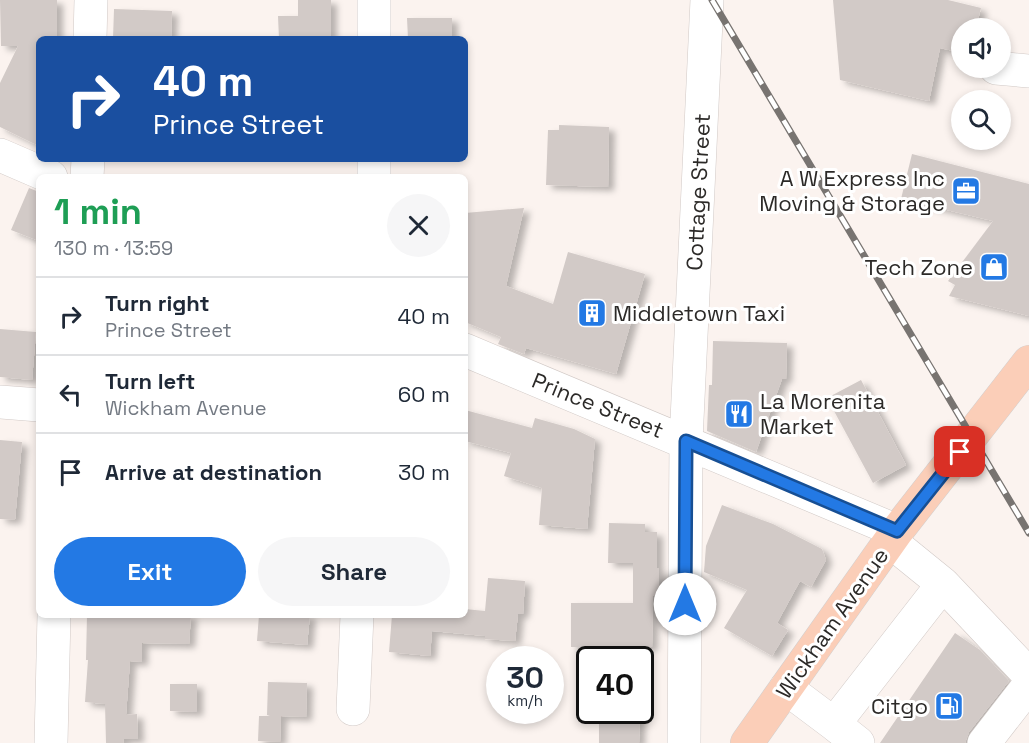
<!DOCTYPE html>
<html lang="en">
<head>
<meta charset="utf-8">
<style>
  body { margin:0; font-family:"Space Grotesk",sans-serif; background:#f6f6f7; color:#1f2937; height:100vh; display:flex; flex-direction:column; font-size:22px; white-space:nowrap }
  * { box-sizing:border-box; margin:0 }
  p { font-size:20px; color:#747a83 }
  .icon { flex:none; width:33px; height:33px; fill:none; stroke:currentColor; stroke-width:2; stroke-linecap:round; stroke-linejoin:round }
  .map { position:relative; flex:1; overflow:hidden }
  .drawer { position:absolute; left:36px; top:174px; width:432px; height:444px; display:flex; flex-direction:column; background:#fff; border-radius:9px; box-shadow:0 3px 9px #0003 }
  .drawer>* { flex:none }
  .banner { position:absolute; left:36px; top:36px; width:432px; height:126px; border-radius:9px; box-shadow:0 3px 9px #0003; background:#1a4fa0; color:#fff; overflow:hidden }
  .fabs { position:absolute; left:951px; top:18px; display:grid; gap:12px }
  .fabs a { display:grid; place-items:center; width:60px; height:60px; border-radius:50%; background:#fff; box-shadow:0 3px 9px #0003; font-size:30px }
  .speed { position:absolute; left:486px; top:646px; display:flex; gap:12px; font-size:30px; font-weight:700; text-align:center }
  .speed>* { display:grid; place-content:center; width:78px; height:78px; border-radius:50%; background:#fff; box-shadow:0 3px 9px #0003; line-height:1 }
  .speed small { font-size:15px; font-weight:400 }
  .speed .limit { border:3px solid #111; border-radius:9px; background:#fff; color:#111 }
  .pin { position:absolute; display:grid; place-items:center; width:51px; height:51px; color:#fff; margin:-26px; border-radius:12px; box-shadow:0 3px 9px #0006 }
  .me { position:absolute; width:66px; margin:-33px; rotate:0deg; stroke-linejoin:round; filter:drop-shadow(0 0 4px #0008) }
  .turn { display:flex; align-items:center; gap:21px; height:126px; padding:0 18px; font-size:27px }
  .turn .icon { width:78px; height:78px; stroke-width:2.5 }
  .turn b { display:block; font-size:42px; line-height:51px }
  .round { display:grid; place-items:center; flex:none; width:63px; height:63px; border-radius:32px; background:#f6f6f7 }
  .overview { display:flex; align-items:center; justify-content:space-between; height:102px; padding:0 18px }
  h1 { font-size:36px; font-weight:700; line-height:45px; color:#1e9e55 }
  .action { display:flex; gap:12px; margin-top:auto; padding:12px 18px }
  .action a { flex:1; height:69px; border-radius:36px; background:#2379e4; color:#fff; font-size:24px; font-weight:700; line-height:69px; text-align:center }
  .action a+a { background:#f6f6f7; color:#1f2937 }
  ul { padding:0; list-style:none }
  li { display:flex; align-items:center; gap:18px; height:78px; padding:0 18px; border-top:2px solid #e0e1e3 }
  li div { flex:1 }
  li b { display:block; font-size:22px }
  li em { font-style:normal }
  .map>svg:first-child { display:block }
  .building { fill:#d2cac7; filter:url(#shadow) }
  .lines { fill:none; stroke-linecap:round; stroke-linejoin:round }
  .minor-casing { stroke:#d1c9c6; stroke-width:34 }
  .major-casing { stroke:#d1d0d0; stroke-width:34 }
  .minor { stroke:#fff; stroke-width:33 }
  .major { stroke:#fbceb8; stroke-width:33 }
  .rail-casing { stroke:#787471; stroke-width:7 }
  .rail { stroke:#fff; stroke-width:4.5; stroke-dasharray:14; stroke-linecap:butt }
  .route-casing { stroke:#174f94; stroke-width:15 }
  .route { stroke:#2379e4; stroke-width:10 }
  .labels { text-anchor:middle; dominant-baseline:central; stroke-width:6; stroke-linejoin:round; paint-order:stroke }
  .poi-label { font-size:22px; fill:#2c2a28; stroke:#fff; text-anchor:end }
  .street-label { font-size:22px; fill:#2c2a28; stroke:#fff }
</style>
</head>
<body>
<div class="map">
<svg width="1029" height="743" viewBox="0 0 1029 743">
  <defs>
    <filter id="shadow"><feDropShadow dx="6" dy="4" stdDeviation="3" flood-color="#0004"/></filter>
  </defs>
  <rect width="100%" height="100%" fill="#fbf3ef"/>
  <path class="building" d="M0 0H57V39H39V146L0 127V83L18 46H1Z
    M298 0H331V39H279L278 16H298Z
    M833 0H948L981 8 976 28H962V53L940 48 929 101 840 80Z
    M114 9 172 11 171 39H113Z
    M407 18H452V39H408Z
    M559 125 609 127 608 187 546 185 548 130H559Z
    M912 154 1029 184V316L949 296 955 285 948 281 993 221 901 199Z
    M29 188 39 192V241L11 230Z
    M524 208 506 286 553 304 568 252 645 274 616 374 526 348 524 354 498 344 501 337 465 322V213Z
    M0 329 36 332 32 380 0 377Z
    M713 341 787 343 786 379H782L756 452 707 431 709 385H712Z
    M861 380 906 465 873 483 827 398Z
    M465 410 532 428 535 418 574 429 595 439 587 529 539 525 542 488 504 476 511 453 465 441Z
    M0 440 22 442 15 520 0 519Z
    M722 505 773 524 822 549 826 560 811 587 800 581 777 623 788 630 772 656 724 628 747 590 704 572 706 546Z
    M609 523 645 524V532H657V568H659V596H653L652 647H571V603H633V563H608Z
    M488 578 525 581 523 614H518L515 641 485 639V636L432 631 430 656 389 652 392 615H465V609L485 611Z
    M87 615H191L189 644 142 643V662L130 661 126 715 137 714 138 739H124L123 743H106L105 704 85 702 88 660H86Z
    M259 615H310L307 645 257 641Z
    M955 633 980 650 1009 681 969 732 965 743H880Z
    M268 682 307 683 306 717 281 716 280 742 258 741 259 716H270L267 715Z
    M170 684H197V712L170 711Z
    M599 711H640L639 743H599Z"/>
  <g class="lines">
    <g class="minor-casing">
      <path id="minor" d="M90 39 91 0
        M374 39V0
        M996 68 1029 71
        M0 155 51 177
        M87 177 88 159
        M374 177V159
        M465 350 897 531
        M0 402 39 405
        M943 584 1029 675
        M786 688 834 724 943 584 890 541
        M353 709 357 615
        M834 724 858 743
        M51 743 54 615
        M684 743 686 441 707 0
        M984 743 1029 685"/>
    </g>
    <g class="major-casing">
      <path id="major" d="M747 743 897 531 1029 362"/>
    </g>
    <use href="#minor" class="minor"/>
    <use href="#major" class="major"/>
    <g class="rail-casing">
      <path id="rail" d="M712 0 1029 533"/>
    </g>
    <use href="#rail" class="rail"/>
  </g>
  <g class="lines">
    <g class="route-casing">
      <path id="route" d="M685 604 686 441 897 531 960 452"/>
    </g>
    <use href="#route" class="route"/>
  </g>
  <defs>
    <g id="office-square" transform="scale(1.5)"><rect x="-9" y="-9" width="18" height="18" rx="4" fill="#2379e4" stroke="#fff"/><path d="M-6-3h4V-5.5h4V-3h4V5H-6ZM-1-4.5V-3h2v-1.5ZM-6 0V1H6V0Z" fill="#fff"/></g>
    <g id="shop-square" transform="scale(1.5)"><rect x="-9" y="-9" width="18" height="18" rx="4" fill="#2379e4" stroke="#fff"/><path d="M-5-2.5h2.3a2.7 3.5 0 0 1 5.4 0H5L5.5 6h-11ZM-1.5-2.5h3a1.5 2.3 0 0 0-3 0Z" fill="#fff"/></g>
    <g id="building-square" transform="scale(1.5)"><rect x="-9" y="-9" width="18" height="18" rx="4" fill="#2379e4" stroke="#fff"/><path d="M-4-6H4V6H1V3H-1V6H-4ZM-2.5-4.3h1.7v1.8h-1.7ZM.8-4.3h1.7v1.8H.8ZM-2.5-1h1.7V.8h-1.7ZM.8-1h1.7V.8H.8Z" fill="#fff"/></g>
    <g id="restaurant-square" transform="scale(1.5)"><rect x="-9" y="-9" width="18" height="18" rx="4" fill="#2379e4" stroke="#fff"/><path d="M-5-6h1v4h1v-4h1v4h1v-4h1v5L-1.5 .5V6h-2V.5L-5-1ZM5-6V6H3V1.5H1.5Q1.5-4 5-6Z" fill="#fff"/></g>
    <g id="fuel-square" transform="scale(1.5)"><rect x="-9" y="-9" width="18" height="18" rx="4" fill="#2379e4" stroke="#fff"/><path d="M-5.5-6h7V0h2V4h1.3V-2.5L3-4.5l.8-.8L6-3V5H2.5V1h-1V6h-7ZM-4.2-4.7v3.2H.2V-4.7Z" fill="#fff"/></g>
  </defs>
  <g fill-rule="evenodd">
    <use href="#office-square" x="966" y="191"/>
    <use href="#shop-square" x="994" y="267"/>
    <use href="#building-square" x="592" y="313"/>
    <use href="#restaurant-square" x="739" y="414"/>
    <use href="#fuel-square" x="949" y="706"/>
  </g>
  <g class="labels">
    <g class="poi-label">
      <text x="945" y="178">A W Express Inc<tspan x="945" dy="25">Moving &amp; Storage</tspan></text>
      <text x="973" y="267">Tech Zone</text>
      <text x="613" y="313" text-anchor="start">Middletown Taxi</text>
      <text x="760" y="401" text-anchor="start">La Morenita<tspan x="760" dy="25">Market</tspan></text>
      <text x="928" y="706">Citgo</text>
    </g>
    <g class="street-label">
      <text transform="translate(698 192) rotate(-87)">Cottage Street</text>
      <text transform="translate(598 405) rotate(22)">Prince Street</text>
      <text transform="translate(832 623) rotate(-55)">Wickham Avenue</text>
    </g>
  </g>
</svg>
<div class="fabs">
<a><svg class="icon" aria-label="sound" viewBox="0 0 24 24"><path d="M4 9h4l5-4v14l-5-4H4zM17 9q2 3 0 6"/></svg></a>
<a><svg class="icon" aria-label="search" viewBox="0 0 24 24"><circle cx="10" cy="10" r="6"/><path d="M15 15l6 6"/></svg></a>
</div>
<div class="speed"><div>30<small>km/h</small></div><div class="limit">40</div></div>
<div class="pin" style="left:960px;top:452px;background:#d93025"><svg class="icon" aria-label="arrive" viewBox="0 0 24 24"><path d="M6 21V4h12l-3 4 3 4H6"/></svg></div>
<svg class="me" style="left:685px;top:604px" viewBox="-20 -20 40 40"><circle r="19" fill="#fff"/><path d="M0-13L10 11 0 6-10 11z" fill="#2379e4"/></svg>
<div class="banner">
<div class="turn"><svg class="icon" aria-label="right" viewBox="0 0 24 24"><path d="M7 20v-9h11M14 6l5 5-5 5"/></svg><div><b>40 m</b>Prince Street</div></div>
</div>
<section class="drawer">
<div class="overview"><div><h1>1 min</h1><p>130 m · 13:59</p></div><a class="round"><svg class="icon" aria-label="close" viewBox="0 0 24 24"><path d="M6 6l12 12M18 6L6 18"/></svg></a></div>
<ul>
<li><svg class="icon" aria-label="right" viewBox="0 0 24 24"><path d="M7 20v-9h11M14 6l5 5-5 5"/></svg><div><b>Turn right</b><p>Prince Street</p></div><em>40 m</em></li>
<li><svg class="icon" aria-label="left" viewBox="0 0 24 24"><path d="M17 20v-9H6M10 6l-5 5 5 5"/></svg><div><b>Turn left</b><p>Wickham Avenue</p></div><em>60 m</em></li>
<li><svg class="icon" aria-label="arrive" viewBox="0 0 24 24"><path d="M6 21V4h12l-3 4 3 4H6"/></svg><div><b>Arrive at destination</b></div><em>30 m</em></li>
</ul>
<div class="action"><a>Exit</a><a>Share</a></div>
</section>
</div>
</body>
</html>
